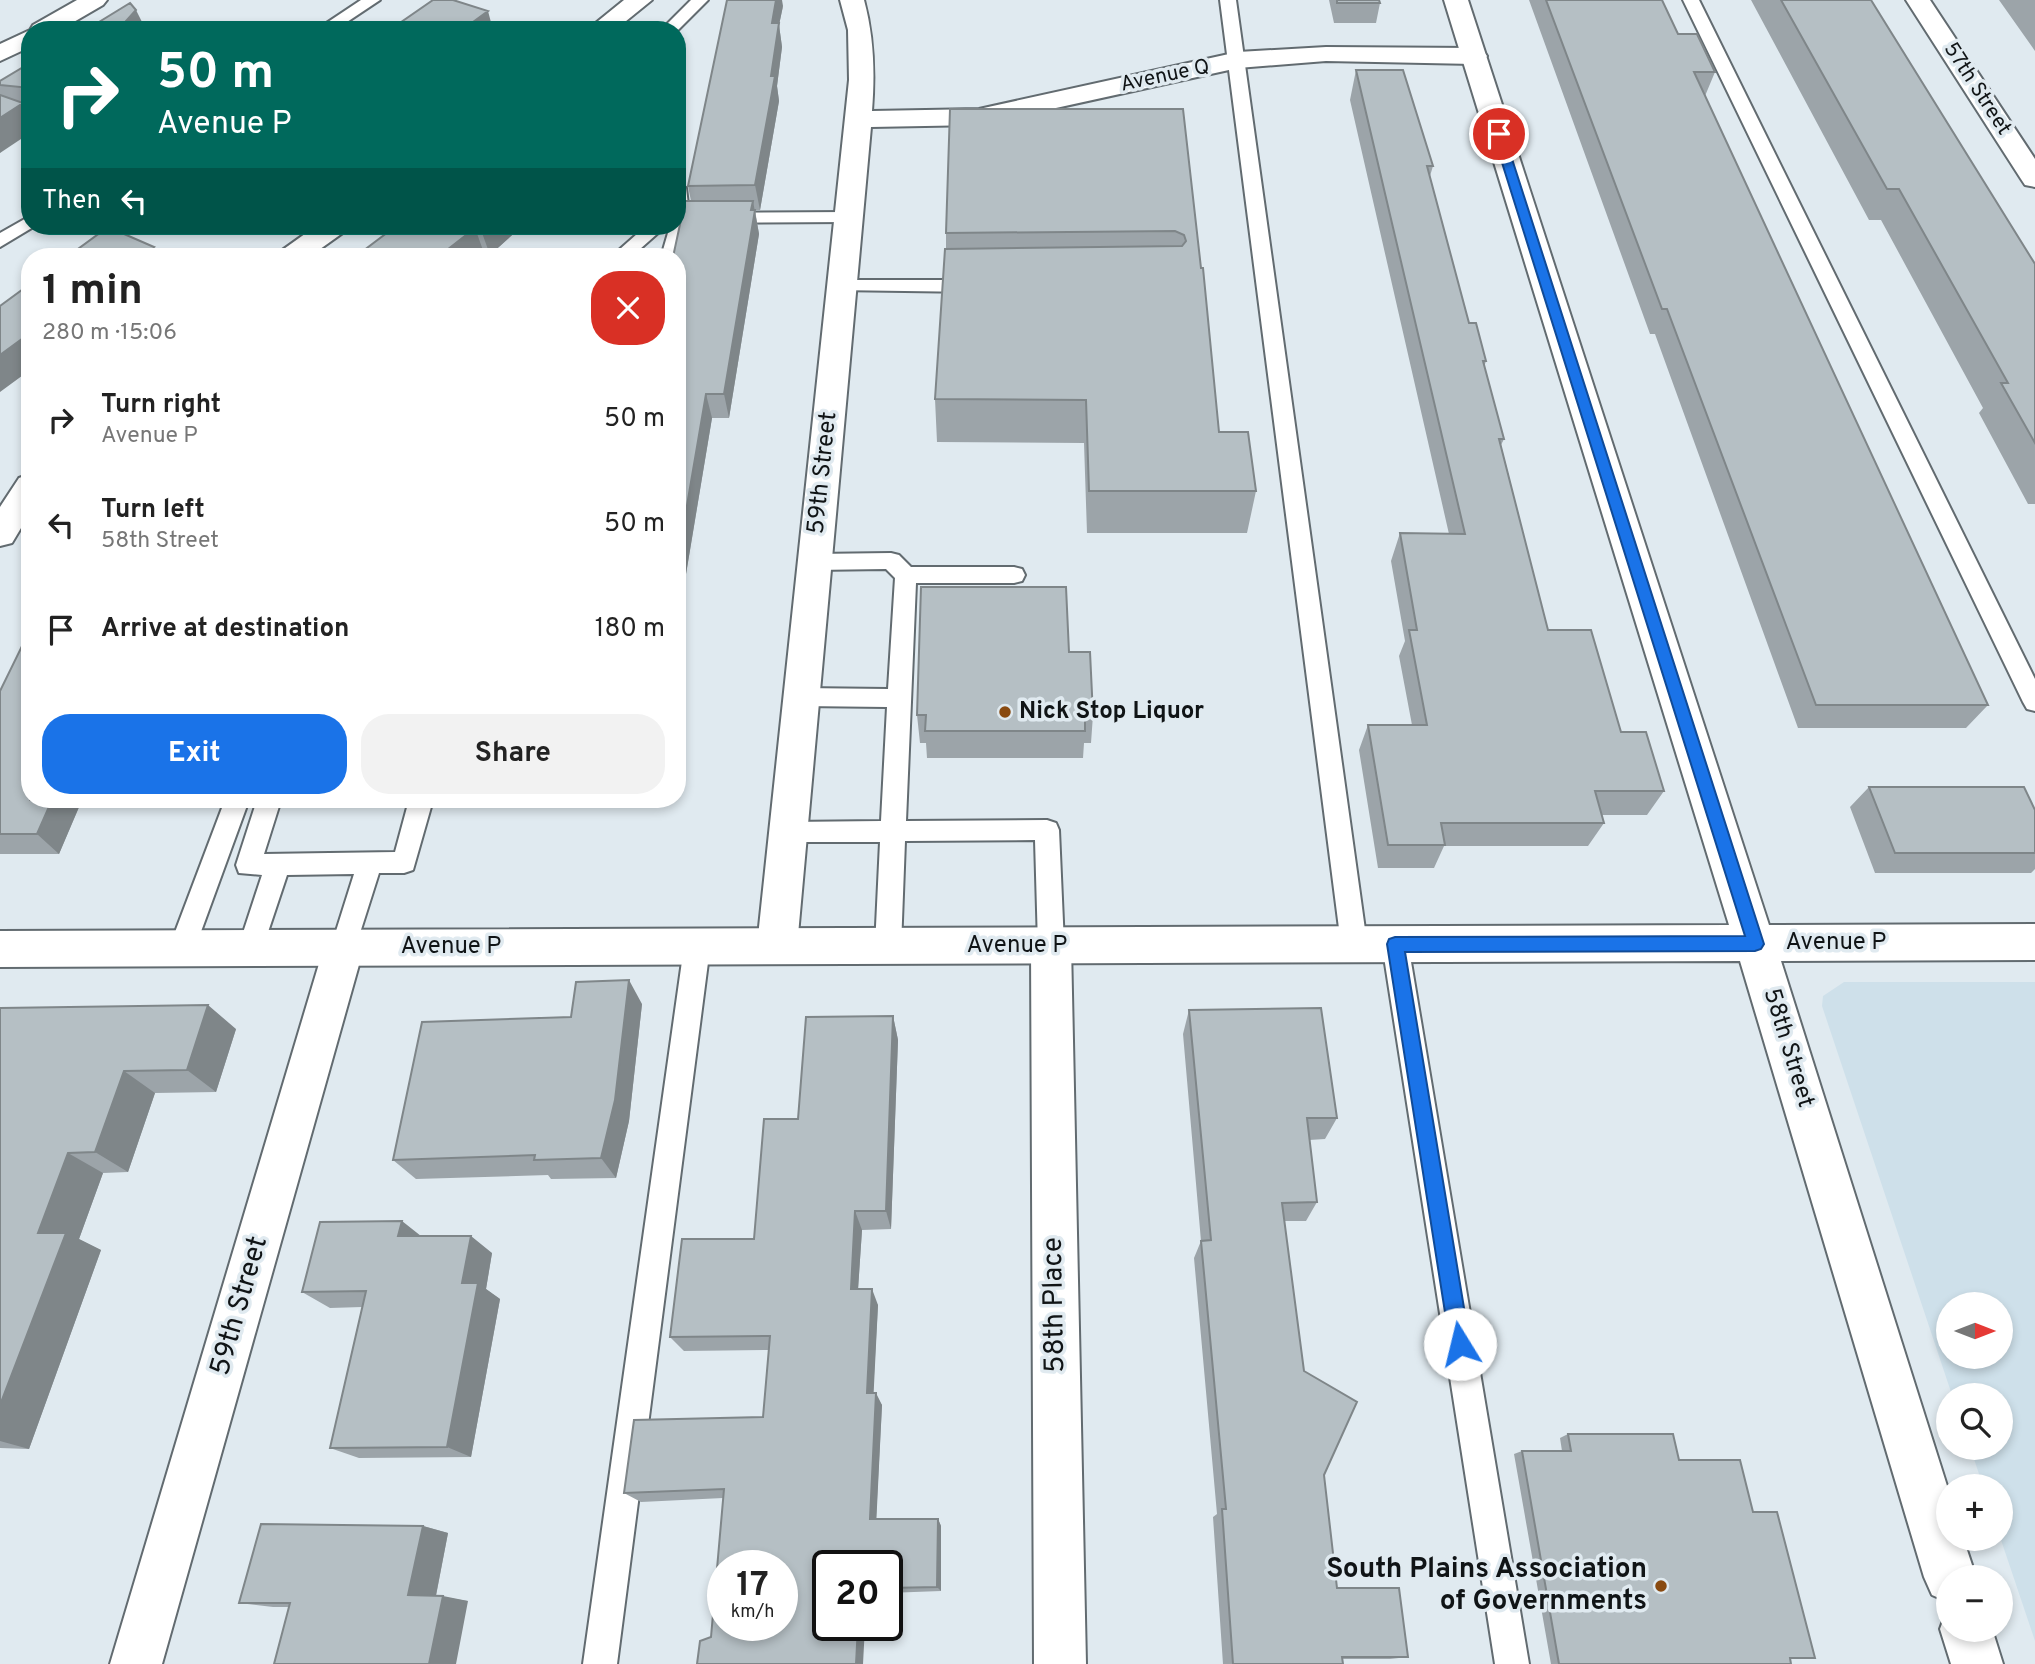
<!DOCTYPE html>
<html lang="en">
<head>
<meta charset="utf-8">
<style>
  body { margin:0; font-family:Overpass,sans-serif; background:#f2f2f2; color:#222; height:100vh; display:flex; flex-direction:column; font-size:26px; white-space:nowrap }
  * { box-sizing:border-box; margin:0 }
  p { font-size:23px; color:#767676 }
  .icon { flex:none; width:38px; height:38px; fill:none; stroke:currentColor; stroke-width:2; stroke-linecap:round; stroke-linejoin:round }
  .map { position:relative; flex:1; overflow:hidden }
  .drawer { position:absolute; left:21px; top:248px; width:665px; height:560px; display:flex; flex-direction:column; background:#fff; border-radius:28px; box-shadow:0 4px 10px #0003 }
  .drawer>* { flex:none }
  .guide { position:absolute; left:21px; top:21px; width:665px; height:214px; border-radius:28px; box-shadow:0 4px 10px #0003; background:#00695c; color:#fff; overflow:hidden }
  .needle { width:46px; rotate:90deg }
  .fabs { position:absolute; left:1936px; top:1292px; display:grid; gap:14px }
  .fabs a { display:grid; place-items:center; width:77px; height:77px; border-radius:50%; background:#fff; box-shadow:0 4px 10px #0003; font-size:35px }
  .speed { position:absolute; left:707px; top:1550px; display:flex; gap:14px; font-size:35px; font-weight:700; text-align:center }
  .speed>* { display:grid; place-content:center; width:91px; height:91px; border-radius:50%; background:#fff; box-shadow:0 4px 10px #0003; line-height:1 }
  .speed small { font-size:18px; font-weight:400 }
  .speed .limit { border:4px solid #111; border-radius:10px; background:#fff; color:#111 }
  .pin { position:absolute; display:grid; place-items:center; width:60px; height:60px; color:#fff; margin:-30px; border:4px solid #fff; border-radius:50%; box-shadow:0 2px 7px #0007 }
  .me { position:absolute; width:77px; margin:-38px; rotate:351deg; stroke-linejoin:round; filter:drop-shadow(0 0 5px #0008) }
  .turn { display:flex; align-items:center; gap:24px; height:147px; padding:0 21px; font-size:32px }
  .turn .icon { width:91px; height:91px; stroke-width:2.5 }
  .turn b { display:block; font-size:49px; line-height:60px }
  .then { display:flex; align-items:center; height:66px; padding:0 21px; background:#0003; gap:14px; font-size:26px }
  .round { display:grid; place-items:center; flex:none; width:74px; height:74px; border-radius:28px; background:#f2f2f2 }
  .summary { display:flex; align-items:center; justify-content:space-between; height:119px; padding:0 21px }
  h1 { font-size:42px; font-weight:700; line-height:52px }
  .action { display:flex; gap:14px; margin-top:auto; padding:14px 21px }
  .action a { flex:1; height:80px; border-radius:28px; background:#1a73e8; color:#fff; font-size:28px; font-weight:700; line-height:80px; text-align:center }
  .action a+a { background:#f2f2f2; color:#222 }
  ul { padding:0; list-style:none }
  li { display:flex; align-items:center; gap:21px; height:105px; padding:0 21px }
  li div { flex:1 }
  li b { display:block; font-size:26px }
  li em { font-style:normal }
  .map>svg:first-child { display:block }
  .built { fill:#cee0ea; fill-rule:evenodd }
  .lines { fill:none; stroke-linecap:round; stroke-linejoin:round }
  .service-casing { stroke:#626b70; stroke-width:4 }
  .minor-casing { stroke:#626b70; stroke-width:4 }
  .tertiary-casing { stroke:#626b70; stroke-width:4 }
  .service { fill:#fff; fill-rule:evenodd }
  .minor { fill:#fff; fill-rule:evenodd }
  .tertiary { fill:#fff; fill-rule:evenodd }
  .wall { fill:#9ca4a9 }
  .shaded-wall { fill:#7f8689 }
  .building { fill:#b5bfc4; stroke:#7f8689; stroke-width:2; fill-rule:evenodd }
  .route { fill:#1a73e8; stroke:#114b97; stroke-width:2 }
  .poi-dot { fill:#894a10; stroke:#e0eaf0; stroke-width:2.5 }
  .labels { text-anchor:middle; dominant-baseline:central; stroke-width:7; stroke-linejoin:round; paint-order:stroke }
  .far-street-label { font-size:21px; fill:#101416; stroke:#e0eaf0 }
  .street-label { font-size:24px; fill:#101416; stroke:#e0eaf0 }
  .poi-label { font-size:24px; font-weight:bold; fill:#101416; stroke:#e0eaf0; text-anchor:start }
  .near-street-label { font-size:28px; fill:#101416; stroke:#e0eaf0 }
  .near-poi-label { font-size:28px; font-weight:bold; fill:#101416; stroke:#e0eaf0; text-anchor:end }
</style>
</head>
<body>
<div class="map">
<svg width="2035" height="1664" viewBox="0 0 2035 1664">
  <rect width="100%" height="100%" fill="#e0eaf0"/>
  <path class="built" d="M1844 982H2035V1641L2000 1537V1486H1983L1970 1447H2000V1395H1952L1822 1006 1823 996ZM1948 1304H2000V1356H1948Z"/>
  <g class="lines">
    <g class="service-casing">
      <path id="service" d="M361 0H380L335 30H316Z
        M691 0H708L677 31 661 30Z
        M1220 0H1236L1367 944 1363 952 1354 955 1345 952 1341 944Z
        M1683 0H1699L2035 679V711L2027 709 2023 702Z
        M677 183 686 188 689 213 849 212 858 217 849 222 688 223 677 260V257H661L670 226H677Z
        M30 216V226H35L0 247V233Z
        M646 226H666L631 257H611Z
        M842 280H974L983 286 974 292 835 290 833 286Z
        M891 553 899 555 911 567H1014L1022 569 1025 575 1022 581 1014 583H916L906 821 1047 820 1056 823 1059 830 1064 945 1060 953 1051 956 1042 953 1038 945 1035 840 905 841 901 947 897 955 888 958 879 955 875 947 880 842H788L779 839 776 832 779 825 788 822 881 821 887 707 801 706 793 703 789 697 793 691 801 688 888 689 895 578 886 569 814 570 806 568 803 562 806 556 814 554Z
        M225 800H249L195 948 191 956 182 960 173 956 169 948Z
        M257 800H281L264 854 395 852 409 800H433L413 870 404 873H379L353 955 344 958 335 955 331 947 354 874 287 875 260 956 251 960 242 956 238 948 262 875 239 873 236 865Z
        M1395 933 1404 936 1408 944 1529 1664H1495L1382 944 1386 936Z
        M697 936 706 939 710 947 617 1664H583L684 947 688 939Z"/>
    </g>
    <g class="minor-casing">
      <path id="minor" d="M77 0H107L103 5 60 30H30V47L0 61V44L30 30 33 25Z
        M624 0H652L615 30H587Z
        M840 0H864C874 37 875 73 872 111L979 109 1238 52 1326 47 1474 48 1483 51 1487 56 1483 61 1474 64 1326 61 1238 68 979 125 871 127 797 946 791 959 777 964 763 959 757 946 849 80 848 30Z
        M1906 0H1930L2035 159V187L2025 185 2021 179Z
        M316 226H348L344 232 309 257H277L281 251Z
        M30 474V513L12 543 0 546V507L19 478Z
        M1051 927 1065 932 1071 945 1086 1664H1034L1031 945 1037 932Z
        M344 929 358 934 364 947 162 1664H110L324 947 330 934Z"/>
    </g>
    <g class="tertiary-casing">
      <path id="tertiary" d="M1444 0H1468L1769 925 2035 924V960L1781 961 1948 1489V1538H1963L1976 1577H1948V1602L1932 1595 1924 1577 1740 961 0 967V931L1729 925Z
        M1947 1610 1948 1629H1992L2003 1664H1951L1940 1629Z"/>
    </g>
    <use href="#service" class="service"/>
    <use href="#minor" class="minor"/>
    <use href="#tertiary" class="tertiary"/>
  </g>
  <path class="wall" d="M1329 0H1379L1380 3 1376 23H1334Z
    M1529 0H1662L1678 34 1715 72 1705 96 1988 705 1966 728H1798L1655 334H1650Z
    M1751 0H1871L2035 264V504H2028L1979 413 1983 408 1881 220H1869Z
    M1999 0H2035V51Z
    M783 6 779 25 782 47 777 86 779 101 760 210H755L759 234 729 418H712L677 628V257L691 201 688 186Z
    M30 63V111H28L0 153V81Z
    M1356 70 1433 166 1430 176 1469 323 1486 361 1484 367 1504 439 1501 445 1548 630 1664 791 1647 815H1601L1604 823 1588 846H1444L1434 868H1378L1359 750 1368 725H1412L1399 656 1405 641 1391 561 1400 533 1449 534 1350 100Z
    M1183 109 1219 432 1256 491 1247 533H1087L1084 443 937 442 935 399 946 249V233Z
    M396 226H522L490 255Z
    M1069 652 1093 715 1091 743H1084L1083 758H927L926 743H920L917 715Z
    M0 691 30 800H82L59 854H0Z
    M1869 787 2035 810V869L2031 873H1875L1850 807Z
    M302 800H371L369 806H307Z
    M642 1004 629 1121 616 1178 551 1179 548 1175 416 1179 393 1160 571 1017Z
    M0 1008 236 1029 216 1092 155 1093 128 1172 103 1173 79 1239 101 1250 29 1449 0 1448Z
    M1189 1010 1337 1118 1325 1139 1309 1140 1317 1202 1306 1221H1284L1304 1371 1324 1475 1337 1588 1408 1657 1390 1659H1342L1343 1664H1223L1213 1517 1217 1514 1194 1258 1201 1241 1183 1034Z
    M893 1016 898 1040 891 1229 862 1230 858 1289 878 1305 873 1393 882 1405 876 1519H938L941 1526V1591L887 1593V1566L711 1637 723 1498 641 1502 624 1493 763 1417 769 1350 684 1351 670 1337 754 1239 798 1119Z
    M421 1236 492 1253 486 1289 500 1299 471 1457 359 1458 330 1448 362 1307 330 1308 302 1292Z
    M1568 1434 1679 1460 1753 1512 1815 1658 1790 1659 1791 1664H1551L1514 1454 1522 1451H1562L1560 1438Z
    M423 1526 448 1533 436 1596 468 1601 289 1607H273L239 1603Z"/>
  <path class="shaded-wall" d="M776 0H782L783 6 779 25 782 47 777 86 779 101 760 210 755 185 771 76 772 23Z
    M136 10 146 30H118Z
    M488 11 493 30H462Z
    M23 103 30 113V133L0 153V118Z
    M753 201 759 234 729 418 724 394Z
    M486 226H522L490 255 481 230Z
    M475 228 484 253 479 257H438Z
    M154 247 160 257H139Z
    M30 333V370L0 392V355Z
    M706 394 712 418 677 628V564Z
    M52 800H82L59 854 37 834Z
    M365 800H371L369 806Z
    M629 980 642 1004 629 1121 616 1178 601 1158Z
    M208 1005 236 1029 216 1092 187 1070Z
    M893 1016 898 1040 891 1229 886 1211Z
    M124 1071 155 1093 128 1172 95 1152Z
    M68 1153 103 1173 79 1239 101 1250 29 1449 0 1441V1405L38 1233Z
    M855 1211 862 1230 857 1305 851 1289Z
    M402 1221 426 1240 398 1236Z
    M471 1236 492 1253 486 1289 500 1299 471 1457 447 1447 462 1283Z
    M872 1289 878 1305 873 1405 867 1393Z
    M876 1393 882 1405 876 1527 870 1519Z
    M938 1519 941 1526V1591L937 1587Z
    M423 1526 448 1533 435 1600 408 1595Z
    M443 1596 468 1601 456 1664H429Z
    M858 1626H865L863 1664H856Z"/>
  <path class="building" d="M433 0H453L488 11 462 30H402L394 27Z
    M727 0H776L772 23H779L771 76H775L755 185 688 186Z
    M1337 0H1379L1380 3H1337Z
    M1546 0H1662L1678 34H1697L1715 72H1694L1988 705H1816L1667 309H1662Z
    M1781 0H1871L2035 264V443L2001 383H2008L1899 189H1887Z
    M130 3 136 10 118 30H86Z
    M30 63V88L0 85V81Z
    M1356 70H1403L1433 166H1427L1469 323H1476L1486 361H1483L1504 439H1499L1548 630H1591L1621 732H1646L1664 791H1595L1604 823H1441L1445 845H1388L1368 725H1427L1409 630H1417L1400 533 1465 534Z
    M0 95 23 103 0 118Z
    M950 109H1183L1201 268H1203L1219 432H1248L1256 491H1089L1086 400 935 399 945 249 1182 246 1186 241 1184 235 1175 231 946 233Z
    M685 201H753L751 210H755L724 394H706L677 564V257H673Z
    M396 226H486L481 230 475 228 438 257H355Z
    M108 227 154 247 139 257H67Z
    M30 284V333L0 355V306Z
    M921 587H1066L1069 652H1090L1093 715H1085V731H925L926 715H917Z
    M24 642H30V800H52L37 834H0V691Z
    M1869 787H2024L2035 810V853H1895Z
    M629 980 615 1100 601 1158 534 1160 535 1155 393 1160 422 1022 571 1017 576 982Z
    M208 1005 187 1070 124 1071 95 1152 68 1153 38 1233H66L0 1405V1008Z
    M1321 1008 1337 1118H1307L1317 1202 1282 1203 1304 1371 1357 1402 1324 1475 1337 1588H1399L1408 1657H1342L1343 1664H1233L1222 1509H1226L1201 1241 1211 1240 1189 1010Z
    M893 1016 886 1211H855L851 1289H872L867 1393H876L870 1519H938L937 1587 887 1588V1566H828V1626H858L856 1664H697L700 1641 711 1637 724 1489 624 1493 634 1420 763 1417 770 1336 670 1337 682 1239H754L764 1119H798L806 1017ZM723 1566H782V1626H723Z
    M402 1221 398 1236H471L462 1283H478L447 1447 330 1448 366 1291 302 1292 320 1222Z
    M1568 1434H1673L1679 1460H1740L1753 1512H1777L1815 1658H1790L1791 1664H1559L1522 1451H1571Z
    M261 1524 423 1526 408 1595 443 1596 429 1664H274L290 1603H239Z"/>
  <path class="route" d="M1495 132 1504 134 1764 944 1761 949 1755 951 1405 952 1470 1344 1467 1351 1460 1354 1453 1351 1450 1344 1387 944 1389 939 1395 937 1745 936 1493 134Z"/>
  <g class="poi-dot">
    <circle cx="1005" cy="712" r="7"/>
    <circle cx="1661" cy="1586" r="7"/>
  </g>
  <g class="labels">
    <g class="far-street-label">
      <text transform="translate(1165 76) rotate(-12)">Avenue Q</text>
      <text transform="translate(1977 89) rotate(57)">57th Street</text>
    </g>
    <g class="street-label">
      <text transform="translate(823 473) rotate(-84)">59th Street</text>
      <text x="1836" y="943">Avenue P</text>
      <text x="1017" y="946">Avenue P</text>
      <text x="451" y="947">Avenue P</text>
      <text transform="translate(1788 1048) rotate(73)">58th Street</text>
    </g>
    <g class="poi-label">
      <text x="1019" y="712">Nick Stop Liquor</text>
    </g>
    <g class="near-street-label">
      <text transform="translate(1055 1305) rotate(-91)">58th Place</text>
      <text transform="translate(240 1306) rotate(-74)">59th Street</text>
    </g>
    <g class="near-poi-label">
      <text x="1647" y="1570">South Plains Association<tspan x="1647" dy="32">of Governments</tspan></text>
    </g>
  </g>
</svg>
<div class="fabs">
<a><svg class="needle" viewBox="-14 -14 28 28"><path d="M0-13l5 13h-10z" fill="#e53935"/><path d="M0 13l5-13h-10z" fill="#767676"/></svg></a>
<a><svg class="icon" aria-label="search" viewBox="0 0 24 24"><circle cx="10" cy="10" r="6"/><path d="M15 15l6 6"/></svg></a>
<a>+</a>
<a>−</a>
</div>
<div class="speed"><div>17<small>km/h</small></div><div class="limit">20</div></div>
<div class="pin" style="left:1499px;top:134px;background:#d93025"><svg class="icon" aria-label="arrive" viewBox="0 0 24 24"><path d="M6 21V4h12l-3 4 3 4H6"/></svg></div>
<svg class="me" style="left:1460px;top:1344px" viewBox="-20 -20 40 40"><circle r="19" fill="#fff"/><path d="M0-13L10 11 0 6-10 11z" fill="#1a73e8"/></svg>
<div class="guide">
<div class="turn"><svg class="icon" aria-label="right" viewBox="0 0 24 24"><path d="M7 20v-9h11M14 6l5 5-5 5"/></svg><div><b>50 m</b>Avenue P</div></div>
<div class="then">Then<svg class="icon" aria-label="left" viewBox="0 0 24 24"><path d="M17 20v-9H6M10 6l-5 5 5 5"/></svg></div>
</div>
<section class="drawer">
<div class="summary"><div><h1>1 min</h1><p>280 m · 15:06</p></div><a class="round" style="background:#d93025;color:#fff"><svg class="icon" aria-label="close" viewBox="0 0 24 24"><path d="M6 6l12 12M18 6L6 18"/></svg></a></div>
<ul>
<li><svg class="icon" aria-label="right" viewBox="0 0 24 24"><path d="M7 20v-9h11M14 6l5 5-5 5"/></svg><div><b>Turn right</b><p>Avenue P</p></div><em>50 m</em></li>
<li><svg class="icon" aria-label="left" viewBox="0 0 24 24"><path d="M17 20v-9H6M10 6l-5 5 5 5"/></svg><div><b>Turn left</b><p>58th Street</p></div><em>50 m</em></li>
<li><svg class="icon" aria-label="arrive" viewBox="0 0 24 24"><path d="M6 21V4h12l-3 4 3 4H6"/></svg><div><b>Arrive at destination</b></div><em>180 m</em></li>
</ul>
<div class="action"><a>Exit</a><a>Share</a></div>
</section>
</div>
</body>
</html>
